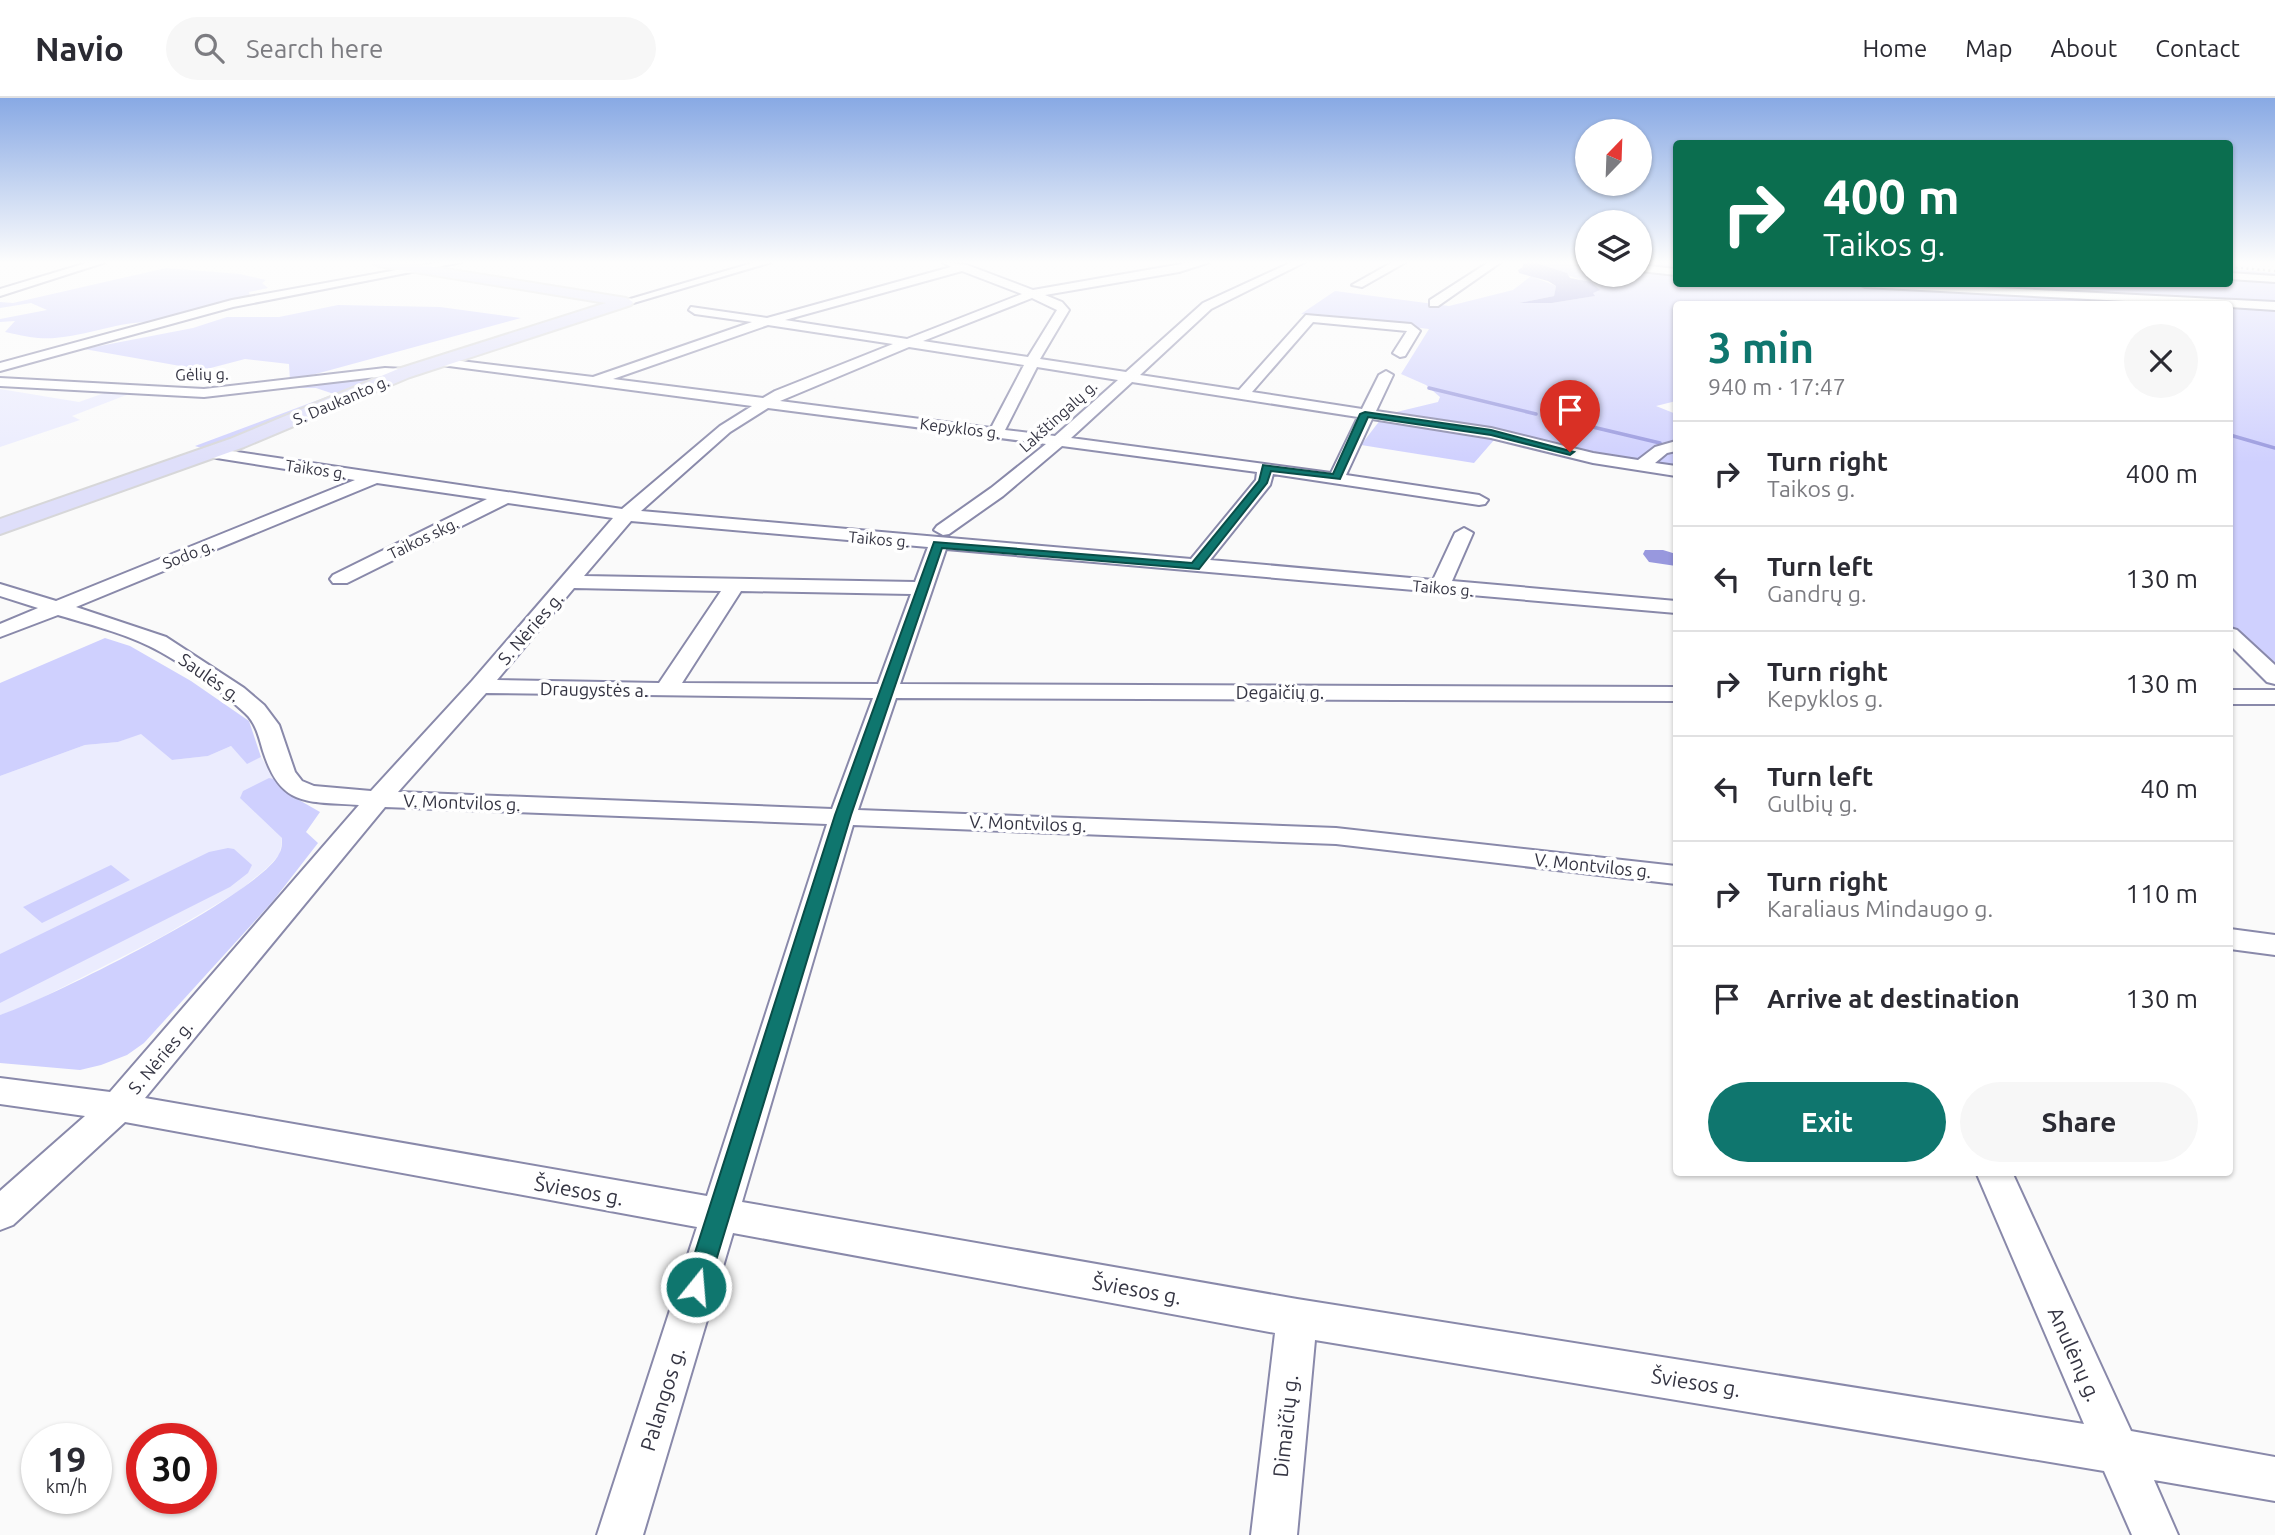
<!DOCTYPE html>
<html lang="en">
<head>
<meta charset="utf-8">
<style>
  body { margin:0; font-family:Ubuntu,sans-serif; background:#f7f7f7; color:#2b2b33; height:100vh; display:flex; flex-direction:column; font-size:26px; white-space:nowrap }
  * { box-sizing:border-box; margin:0 }
  p { font-size:23px; color:#7c7c81 }
  .icon { flex:none; width:38px; height:38px; fill:none; stroke:currentColor; stroke-width:2; stroke-linecap:round; stroke-linejoin:round }
  .map { position:relative; flex:1; overflow:hidden }
  .side { position:absolute; left:1673px; top:203px; width:560px; height:875px; display:flex; flex-direction:column; background:#fff; border-radius:7px; box-shadow:0 2px 5px #0004 }
  .side>* { flex:none }
  .banner { position:absolute; left:1673px; top:42px; width:560px; height:147px; border-radius:7px; box-shadow:0 2px 5px #0004; background:#0b6e4f; color:#fff; overflow:hidden }
  .needle { width:46px; rotate:23deg }
  .controls { position:absolute; left:1575px; top:21px; display:grid; gap:14px }
  .controls a { display:grid; place-items:center; width:77px; height:77px; border-radius:50%; background:#fff; box-shadow:0 2px 5px #0004; font-size:35px }
  .speed { position:absolute; left:21px; top:1325px; display:flex; gap:14px; font-size:35px; font-weight:700; text-align:center }
  .speed>* { display:grid; place-content:center; width:91px; height:91px; border-radius:50%; background:#fff; box-shadow:0 2px 5px #0004; line-height:1 }
  .speed small { font-size:18px; font-weight:400 }
  .speed .limit { border:10px solid #d22; background:#fff; color:#111 }
  .pin { position:absolute; display:grid; place-items:center; width:60px; height:60px; color:#fff; margin:-72px -30px; border-radius:50% 50% 50% 0; rotate:-45deg; box-shadow:0 0 7px #0007 }
  .pin .icon { rotate:45deg }
  .me { position:absolute; width:77px; margin:-38px; rotate:17deg; stroke-linejoin:round; filter:drop-shadow(0 0 5px #0008) }
  .turn { display:flex; align-items:center; gap:24px; height:147px; padding:0 35px; font-size:32px }
  .turn .icon { width:91px; height:91px; stroke-width:2.5 }
  .turn b { display:block; font-size:49px; line-height:60px }
  .round { display:grid; place-items:center; flex:none; width:74px; height:74px; border-radius:37px; background:#f7f7f7 }
  .head { display:flex; align-items:center; justify-content:space-between; height:119px; padding:0 35px }
  h1 { font-size:42px; font-weight:700; line-height:52px; color:#0f766e }
  .action { display:flex; gap:14px; margin-top:auto; padding:14px 35px }
  .action a { flex:1; height:80px; border-radius:42px; background:#0f766e; color:#fff; font-size:28px; font-weight:700; line-height:80px; text-align:center }
  .action a+a { background:#f7f7f7; color:#2b2b33 }
  ul { padding:0; list-style:none }
  li { display:flex; align-items:center; gap:21px; height:105px; padding:0 35px; border-top:2px solid #e1e1e2 }
  li div { flex:1 }
  li b { display:block; font-size:26px }
  li em { font-style:normal }
  header { display:flex; align-items:center; gap:42px; box-sizing:border-box; height:98px; padding:0 35px; background:#fff; border-bottom:2px solid #e1e1e2 }
  header strong { font-size:33px }
  nav { display:flex; gap:38px; margin-inline-start:auto; font-size:24px }
  .search { width:490px; height:63px; background:#f7f7f7; display:flex; align-items:center; gap:18px; box-sizing:border-box; padding:0 24px; border-radius:38px; color:#7c7c81; font-size:26px }
  .map>svg:first-child { display:block }
  .built { fill:#ebecfe }
  .green { fill:#cfd0fe }
  .water { fill:#9898de }
  .lines { fill:none; stroke-linecap:round; stroke-linejoin:round }
  .stream { stroke:#9898de; stroke-width:3.5 }
  .minor-casing { stroke:#8989aa; stroke-width:4 }
  .major-casing { stroke:#d7d7d9; stroke-width:4 }
  .minor { fill:#fff; fill-rule:evenodd }
  .major { fill:#dfdffa; fill-rule:evenodd }
  .rail { stroke:#8f8f96; stroke-width:2.5; stroke-dasharray:2 3.5; stroke-linecap:butt }
  .route { fill:#0f766e; stroke:#0a4d48; stroke-width:2 }
  .labels { text-anchor:middle; dominant-baseline:central; stroke-width:7; stroke-linejoin:round; paint-order:stroke }
  .far-street-label { font-size:16px; fill:#353543; stroke:#fff }
  .street-label { font-size:18px; fill:#353543; stroke:#fff }
  .near-street-label { font-size:21px; fill:#353543; stroke:#fff }
</style>
</head>
<body>
<header>
<strong>Navio</strong>
<div class="search"><svg class="icon" aria-label="search" viewBox="0 0 24 24"><circle cx="10" cy="10" r="6"/><path d="M15 15l6 6"/></svg>Search here</div>
<nav><a>Home</a><a>Map</a><a>About</a><a>Contact</a></nav>
</header>
<div class="map">
<svg width="2275" height="1437" viewBox="0 0 2275 1437">
  <rect width="100%" height="100%" fill="#fafafa"/>
  <path class="built" d="M0 291 79 304 110 293 134 294 72 318 80 322 0 349Z
    M141 635 172 662 208 658 231 648 247 665 261 659 275 681 269 680 266 722 282 740 280 756 267 770 239 793 163 838 26 908 0 917V678L85 647 118 644Z"/>
  <path class="green" d="M1528 164H1587V177H1640V164H1676V186H2230V171L2275 175V572L2230 528V206H1676V303L1656 308 1676 316V369L1576 353 1501 334 1474 365 1361 347 1384 317 1438 304 1440 299 1426 287 1401 276 1429 231 1301 216 1335 193 1449 208 1513 192 1531 178 1556 188 1554 198 1519 205H1552L1594 198 1579 181Z
    M166 170 240 176 266 182 262 185 268 190 249 194 250 199 149 224C112 224 75 243 38 240 27 239 16 236 5 234L15 223 0 224V221L47 212 31 205 0 210V204L13 205Z
    M338 207 440 209 521 220 290 283 289 266 245 261 203 272 84 251 193 230 227 219H279Z
    M384 277 208 352 195 348 334 296 316 290H295L297 286Z
    M105 540 130 548 191 583 249 623 261 659 247 666 231 648 208 658 172 662 141 636 118 644 85 647 0 678V585Z
    M269 680 275 681 299 702 320 714 306 734 318 745 273 803 144 945 127 957 101 967 80 972 0 965V917C48 901 260 796 279 756 282 752 282 745 282 740L240 700 243 693Z
    M228 750 234 751 252 767 248 775 230 789 0 905V856L209 754Z
    M111 767 130 782 42 825 23 809Z"/>
  <path class="water" d="M1533 164 1567 175 1570 180 1591 184 1600 192 1593 195 1595 198 1552 205H1519L1554 198 1556 188 1548 183 1519 175 1518 172 1523 169V165Z
    M1663 452 1676 456V468L1649 464 1643 456 1645 452Z"/>
  <g class="lines">
    <path class="stream" d="M1429 290 1536 316
      M1559 321 1660 345
      M2230 337 2275 350"/>
    <g class="minor-casing">
      <path id="minor" d="M90 164H106L0 198V191Z
        M441 164H462L233 209 0 273V265L232 202Z
        M756 164H772L630 206 620 204Z
        M942 164 967 167 1033 192 1193 164H1210L1179 174 1045 197 1062 204 1069 212 1040 261 1126 274 1203 205 1292 164H1305L1211 211 1140 277 1239 292 1306 217 1411 226 1420 233 1405 258 1400 259 1393 255 1407 233 1313 224 1252 294 1362 311 1379 277 1386 273 1393 277 1376 313 1491 330 1593 355 1638 362 1655 349 1676 343V353L1667 355 1655 365 1676 368V378L1593 365 1491 340 1372 321 1346 377 1479 397 1488 402 1485 406 1479 407 1273 376 1270 387 1210 462 1433 482 1455 435 1464 430 1473 435 1452 483 1676 503V515L946 451 900 586 1676 589V603L896 600 858 712 1336 730 1676 768V786L1336 746 853 727 742 1104 1297 1201 2084 1326 1976 1074H2012L2131 1333 2275 1359V1403L2154 1382 2178 1437H2132L2104 1373 1315 1242 1297 1437H1251L1275 1235 733 1135 643 1437H597L697 1129 125 1024 13 1127 0 1132V1093L85 1018 0 1006V980L110 994 359 707C307 703 281 710 263 653 259 639 256 625 245 615 222 593 178 562 149 548 120 534 88 526 58 517L0 539V526L38 510 0 498V486L56 503 355 382 204 358 202 355 204 352 210 350 622 411 720 328 752 308 441 267 434 263 436 260 593 279 752 224 695 216 689 212 691 209 767 220 951 169ZM962 173 1022 196 907 241 785 222ZM1032 200 1057 212 1028 259 923 243ZM768 227 893 246 775 293 763 300 613 281ZM909 249 1024 267 991 330 780 303ZM1037 269 1118 282 1055 338 1005 332ZM1132 284 1358 319 1331 375 1071 340ZM768 310 1046 346 991 390 937 428 934 432 943 437 949 436 1003 398 1062 348 1257 374 1256 382 1191 461 641 413 730 334ZM377 385 487 401 333 477 330 481 333 485H347L508 405 613 420 472 583 371 693 314 688 302 683 295 674 279 627 264 607 244 590 166 539 76 509ZM631 423 928 449 915 484 584 478ZM574 490 721 493 659 585 497 582ZM741 493 911 496 878 586 682 585ZM486 595 873 600 832 711 398 694ZM385 709 827 726 707 1098 145 1000Z
        M1393 164H1406L1362 189 1352 187Z
        M1489 164H1501L1438 208H1430V202Z
        M1581 164H1587V167L1582 166Z
        M1640 167 1676 171V177L1640 173Z
        M2230 175 2275 178V184L2230 181Z
        M1859 186H1919L2275 204V212L2230 209V206H2181L1865 189Z
        M385 270 404 271 411 275 404 279 385 278 204 299 0 288V280L204 291Z
        M2230 530 2237 532 2275 567V586L2267 584 2230 547Z
        M2230 592H2275V606H2230Z
        M2230 831 2275 837V857L2230 851Z"/>
    </g>
    <g class="major-casing">
      <path id="major" d="M371 164H402L626 200 633 204 631 207 410 279 244 349 0 436V421L230 341 398 271 606 205 378 168Z"/>
    </g>
    <use href="#minor" class="minor"/>
    <use href="#major" class="major"/>
    <path class="rail" d="M2230 169 2275 173"/>
  </g>
  <linearGradient id="sky" x2="0" y2="1"><stop stop-color="#88a9e4"/><stop offset="0.45" stop-color="#fdfdfd"/><stop offset="1" stop-color="#fdfdfd" stop-opacity="0"/></linearGradient>
  <rect width="2275" height="365" fill="url(#sky)"/>
  <path class="route" d="M1365 314 1491 332 1574 354 1570 357 1491 337 1368 319 1340 381 1271 373 1267 385 1199 471 942 450 851 717 708 1189 705 1196 696 1200 688 1196 684 1189 835 717 934 444 1192 465 1259 383 1263 367 1333 376 1360 316Z"/>
  <g class="labels">
    <g class="far-street-label">
      <text transform="translate(202 276) rotate(-1)">Gėlių g.</text>
      <text transform="translate(341 302) rotate(-23)">S. Daukanto g.</text>
      <text transform="translate(1058 318) rotate(-42)">Lakštingalų g.</text>
      <text transform="translate(960 330) rotate(7)">Kepyklos g.</text>
      <text transform="translate(316 371) rotate(8)">Taikos g.</text>
      <text transform="translate(423 440) rotate(-26)">Taikos skg.</text>
      <text transform="translate(879 441) rotate(5)">Taikos g.</text>
      <text transform="translate(188 456) rotate(-22)">Sodo g.</text>
      <text transform="translate(1443 490) rotate(5)">Taikos g.</text>
    </g>
    <g class="street-label">
      <text transform="translate(530 530) rotate(-49)">S. Nėries g.</text>
      <text transform="translate(210 579) rotate(35)">Saulės g.</text>
      <text transform="translate(594 591) rotate(1)">Draugystės a.</text>
      <text x="1280" y="594">Degaičių g.</text>
      <text transform="translate(462 704) rotate(2)">V. Montvilos g.</text>
      <text transform="translate(1028 725) rotate(2)">V. Montvilos g.</text>
      <text transform="translate(1593 767) rotate(6)">V. Montvilos g.</text>
      <text transform="translate(160 959) rotate(-50)">S. Nėries g.</text>
    </g>
    <g class="near-street-label">
      <text transform="translate(579 1092) rotate(10)">Šviesos g.</text>
      <text transform="translate(1137 1191) rotate(10)">Šviesos g.</text>
      <text transform="translate(2075 1256) rotate(66)">Anulėnų g.</text>
      <text transform="translate(1696 1284) rotate(9)">Šviesos g.</text>
      <text transform="translate(662 1301) rotate(-73)">Palangos g.</text>
      <text transform="translate(1285 1328) rotate(-84)">Dimaičių g.</text>
    </g>
  </g>
</svg>
<div class="controls">
<a><svg class="needle" viewBox="-14 -14 28 28"><path d="M0-13l5 13h-10z" fill="#e53935"/><path d="M0 13l5-13h-10z" fill="#7c7c81"/></svg></a>
<a><svg class="icon" aria-label="layers" viewBox="0 0 24 24"><path d="M12 4l9 5-9 5-9-5zM3 14l9 5 9-5"/></svg></a>
</div>
<div class="speed"><div>19<small>km/h</small></div><div class="limit">30</div></div>
<div class="pin" style="left:1570px;top:354px;background:#d93025"><svg class="icon" aria-label="arrive" viewBox="0 0 24 24"><path d="M6 21V4h12l-3 4 3 4H6"/></svg></div>
<svg class="me" style="left:696px;top:1189px" viewBox="-20 -20 40 40"><circle r="17" fill="#0f766e" stroke="#fff" stroke-width="3"/><path d="M0-11L8 9 0 5-8 9z" fill="#fff"/></svg>
<div class="banner">
<div class="turn"><svg class="icon" aria-label="right" viewBox="0 0 24 24"><path d="M7 20v-9h11M14 6l5 5-5 5"/></svg><div><b>400 m</b>Taikos g.</div></div>
</div>
<section class="side">
<div class="head"><div><h1>3 min</h1><p>940 m · 17:47</p></div><a class="round"><svg class="icon" aria-label="close" viewBox="0 0 24 24"><path d="M6 6l12 12M18 6L6 18"/></svg></a></div>
<ul>
<li><svg class="icon" aria-label="right" viewBox="0 0 24 24"><path d="M7 20v-9h11M14 6l5 5-5 5"/></svg><div><b>Turn right</b><p>Taikos g.</p></div><em>400 m</em></li>
<li><svg class="icon" aria-label="left" viewBox="0 0 24 24"><path d="M17 20v-9H6M10 6l-5 5 5 5"/></svg><div><b>Turn left</b><p>Gandrų g.</p></div><em>130 m</em></li>
<li><svg class="icon" aria-label="right" viewBox="0 0 24 24"><path d="M7 20v-9h11M14 6l5 5-5 5"/></svg><div><b>Turn right</b><p>Kepyklos g.</p></div><em>130 m</em></li>
<li><svg class="icon" aria-label="left" viewBox="0 0 24 24"><path d="M17 20v-9H6M10 6l-5 5 5 5"/></svg><div><b>Turn left</b><p>Gulbių g.</p></div><em>40 m</em></li>
<li><svg class="icon" aria-label="right" viewBox="0 0 24 24"><path d="M7 20v-9h11M14 6l5 5-5 5"/></svg><div><b>Turn right</b><p>Karaliaus Mindaugo g.</p></div><em>110 m</em></li>
<li><svg class="icon" aria-label="arrive" viewBox="0 0 24 24"><path d="M6 21V4h12l-3 4 3 4H6"/></svg><div><b>Arrive at destination</b></div><em>130 m</em></li>
</ul>
<div class="action"><a>Exit</a><a>Share</a></div>
</section>
</div>
</body>
</html>
